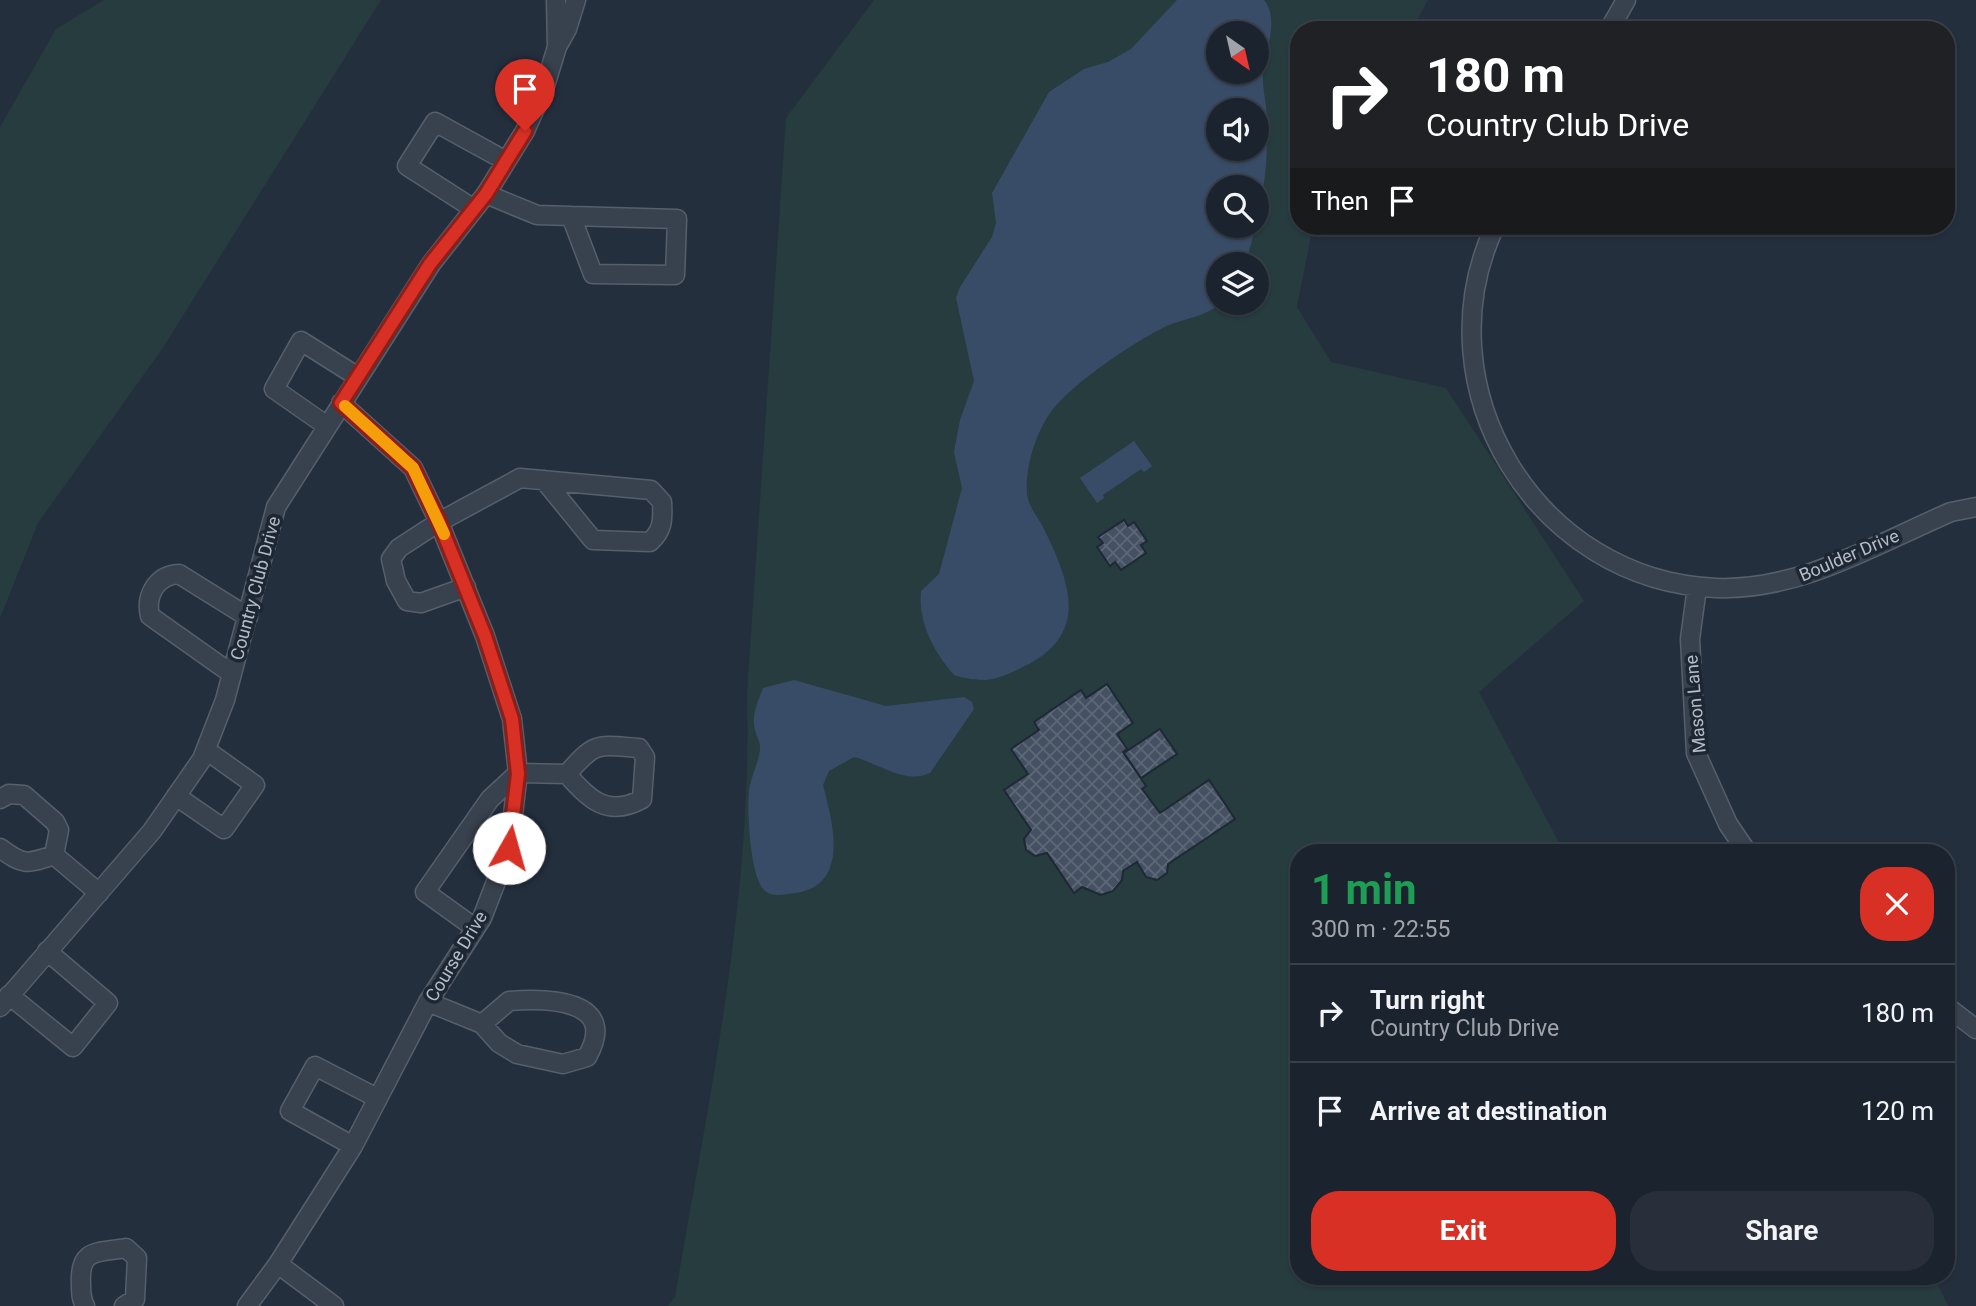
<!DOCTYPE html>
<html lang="en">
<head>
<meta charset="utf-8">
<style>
  body { margin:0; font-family:Roboto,sans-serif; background:#282f3a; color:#f1f3f6; height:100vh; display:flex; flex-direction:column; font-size:26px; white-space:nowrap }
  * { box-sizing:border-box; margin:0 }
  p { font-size:23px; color:#a0a4aa }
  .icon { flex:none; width:38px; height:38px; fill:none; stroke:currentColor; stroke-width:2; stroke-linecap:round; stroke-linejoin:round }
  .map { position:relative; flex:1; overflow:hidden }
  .panel { position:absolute; left:1290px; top:844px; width:665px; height:441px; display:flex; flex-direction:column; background:#1b232e; border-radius:28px; box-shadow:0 2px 5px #0004,0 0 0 2px #39404a }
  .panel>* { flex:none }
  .guide { position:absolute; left:1290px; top:21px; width:665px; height:214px; border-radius:28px; box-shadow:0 2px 5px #0004,0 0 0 2px #39404a; background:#202124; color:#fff; overflow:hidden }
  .needle { width:46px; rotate:146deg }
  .controls { position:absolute; left:1206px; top:21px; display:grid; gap:14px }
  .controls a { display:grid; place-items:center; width:63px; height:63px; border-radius:50%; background:#1b232e; box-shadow:0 2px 5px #0004,0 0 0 2px #39404a; font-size:35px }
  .pin { position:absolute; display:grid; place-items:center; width:60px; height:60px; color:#fff; margin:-72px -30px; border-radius:50% 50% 50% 0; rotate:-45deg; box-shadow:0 0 7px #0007 }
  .pin .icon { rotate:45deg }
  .me { position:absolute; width:77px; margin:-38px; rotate:7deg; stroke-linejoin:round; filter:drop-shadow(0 0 5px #0008) }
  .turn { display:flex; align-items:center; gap:24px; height:147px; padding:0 21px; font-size:32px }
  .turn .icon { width:91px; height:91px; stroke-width:2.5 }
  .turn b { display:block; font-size:49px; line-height:60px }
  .then { display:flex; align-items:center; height:66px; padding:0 21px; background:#0003; gap:14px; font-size:26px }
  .round { display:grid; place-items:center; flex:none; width:74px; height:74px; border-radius:28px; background:#282f3a }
  .summary { display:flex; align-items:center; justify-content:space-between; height:119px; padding:0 21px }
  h1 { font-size:42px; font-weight:700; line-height:52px; color:#1e9e55 }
  .action { display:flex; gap:14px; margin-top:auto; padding:14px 21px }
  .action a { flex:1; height:80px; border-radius:28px; background:#d93025; color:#fff; font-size:28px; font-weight:700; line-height:80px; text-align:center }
  .action a+a { background:#282f3a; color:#f1f3f6 }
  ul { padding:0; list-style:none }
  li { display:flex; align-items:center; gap:21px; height:98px; padding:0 21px; border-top:2px solid #39404a }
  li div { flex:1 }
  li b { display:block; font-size:26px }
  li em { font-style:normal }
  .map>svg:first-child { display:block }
  .grass { fill:#263c3f; fill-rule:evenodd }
  .water { fill:#394c67; fill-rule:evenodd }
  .building { fill:url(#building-cross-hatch); stroke:#1f2835; stroke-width:2 }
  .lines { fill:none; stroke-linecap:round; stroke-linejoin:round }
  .street-casing { stroke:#565f6c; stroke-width:21 }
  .street { stroke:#38414e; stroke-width:18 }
  .route-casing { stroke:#8d1f18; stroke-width:18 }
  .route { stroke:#d93025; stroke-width:12 }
  .slow { stroke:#f59e0b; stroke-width:12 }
  .labels { text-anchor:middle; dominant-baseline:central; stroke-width:7; stroke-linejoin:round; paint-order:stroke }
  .street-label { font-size:18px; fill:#b4bcc9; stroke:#1d2633 }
</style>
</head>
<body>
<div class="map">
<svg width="1976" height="1306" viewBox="0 0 1976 1306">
  <defs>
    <pattern id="building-cross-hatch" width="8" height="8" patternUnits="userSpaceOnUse" patternTransform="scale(1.75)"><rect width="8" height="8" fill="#455162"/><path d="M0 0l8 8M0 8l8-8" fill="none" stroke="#5d6877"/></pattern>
  </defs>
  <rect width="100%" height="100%" fill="#242f3e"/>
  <path class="grass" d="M104 0H381L162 349 38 523 0 618V127L56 29Z
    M874 0H1428L1412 30H1298V226H1313L1297 307 1331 362 1446 388 1584 601 1479 692 1564 852H1298V1276H1934L1948 1306H668L675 1297C709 1097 753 896 747 693L786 118ZM1218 33H1256V72H1218ZM1218 110H1256V149H1218ZM1218 187H1256V226H1218ZM1218 264H1256V303H1218Z"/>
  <path class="water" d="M1177 0H1264C1280 20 1265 51 1263 73 1262 89 1267 105 1267 121 1269 170 1260 218 1245 264H1218V303H1221C1203 319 1179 318 1159 330 1129 345 1073 384 1053 409 1036 431 1025 467 1027 494 1028 505 1038 518 1043 527 1068 578 1091 631 1029 664 999 679 987 685 954 675 934 652 918 623 921 591L939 574 962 488 954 452 960 420 974 381 956 298 960 287 992 237 996 223 992 193 1049 92 1084 69 1108 62 1131 49ZM1218 33H1256V72H1218ZM1218 110H1256V149H1218ZM1218 187H1256V226H1218Z
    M1134 441 1152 466 1144 472 1141 469 1103 495 1104 498 1097 503 1080 478Z
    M794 680 886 706 964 697 972 702 974 709 930 773C905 785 878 763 854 757L829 771 823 785C832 820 851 885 796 893 785 894 774 898 765 891 750 879 747 812 749 792 750 777 761 759 760 745 759 740 756 735 755 730 751 715 758 702 763 688Z"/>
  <path class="building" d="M1124 520 1128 526 1134 522 1147 541 1141 545 1146 553 1121 570 1115 562 1110 566 1097 547 1103 543 1098 537Z
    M1107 684 1133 723 1117 734 1127 749 1123 752 1146 786 1142 789 1160 813 1209 780 1235 819 1168 864 1167 873 1157 880 1146 877 1137 862 1123 871 1122 880 1113 891 1101 895 1082 887 1074 893 1047 853 1035 856 1026 850 1024 839 1031 830 1004 790 1028 774 1011 749 1039 730 1034 722 1081 690 1086 698Z
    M1160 729 1177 754 1141 778 1124 753Z"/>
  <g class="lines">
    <g class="street-casing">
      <path id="street" d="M556 0 557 47 567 29 576 0
        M1609 30 1626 0
        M486 194 537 215 571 216 593 274 675 275 677 219 571 216
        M474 209 407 166 435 122 506 161
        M1495 226C1419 388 1537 581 1716 588 1801 591 1876 544 1951 512L1976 507
        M327 426 274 389 301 341 358 377
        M466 587 421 603 407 601 396 581 391 559 399 548 439 522 520 478 651 490 662 502C663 520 663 530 650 542L593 540 544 480
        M1697 587 1690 639 1696 753 1728 824 1747 852
        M232 674 150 616C145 595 157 575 179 574L248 617
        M176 796 224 829 255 785 206 750
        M0 799 9 794 24 795 55 822 59 830 54 855
        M0 848C24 866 27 864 54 855
        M54 855 99 893
        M475 928 425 892 490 799 518 773 567 774C588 799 608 818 642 799L645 757 639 748C596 745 596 741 567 774
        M9 995 73 1047 108 1003 47 951
        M428 1002 482 1024 509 1001C547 998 620 999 587 1057L563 1064 517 1054 499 1043 482 1024
        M1946 1006 1976 1029
        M0 1007 152 831 202 759 225 700 276 507 431 264 486 194 525 131 545 86 557 47
        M353 1146 290 1111 315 1066 377 1098
        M278 1264 334 1306
        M85 1306C81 1299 81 1292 81 1284 79 1248 97 1253 126 1248L137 1258 135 1299 124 1306
        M247 1306 278 1264 353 1146 428 1002 482 918 509 848 518 773 512 719 485 636 439 522 413 468 341 403"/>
    </g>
    <use href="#street" class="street"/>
  </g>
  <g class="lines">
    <g class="route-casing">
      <path id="route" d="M509 848 518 774 512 719 485 636 439 522 413 468 341 403 430 264 486 194 525 131"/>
    </g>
    <use href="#route" class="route"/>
    <path class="slow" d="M345 406 413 468 444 534"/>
  </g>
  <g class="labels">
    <g class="street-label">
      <text transform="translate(1849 555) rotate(-23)">Boulder Drive</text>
      <text transform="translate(255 588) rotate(-75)">Country Club Drive</text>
      <text transform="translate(1695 704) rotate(-95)">Mason Lane</text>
      <text transform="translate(456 956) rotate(-59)">Course Drive</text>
    </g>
  </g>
</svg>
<div class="controls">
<a><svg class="needle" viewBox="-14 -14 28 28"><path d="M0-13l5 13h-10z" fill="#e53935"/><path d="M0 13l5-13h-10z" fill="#a0a4aa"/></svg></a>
<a><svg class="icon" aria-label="sound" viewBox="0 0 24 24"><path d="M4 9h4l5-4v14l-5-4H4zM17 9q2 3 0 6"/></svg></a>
<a><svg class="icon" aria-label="search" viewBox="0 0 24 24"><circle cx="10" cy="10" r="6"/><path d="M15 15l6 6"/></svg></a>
<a><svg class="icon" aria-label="layers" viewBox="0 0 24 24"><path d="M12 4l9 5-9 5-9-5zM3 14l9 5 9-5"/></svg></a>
</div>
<div class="pin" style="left:525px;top:131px;background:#d93025"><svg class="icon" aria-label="arrive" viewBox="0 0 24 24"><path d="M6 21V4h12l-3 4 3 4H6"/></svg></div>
<svg class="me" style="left:509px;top:848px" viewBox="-20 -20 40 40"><circle r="19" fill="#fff"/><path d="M0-13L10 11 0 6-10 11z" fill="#d93025"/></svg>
<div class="guide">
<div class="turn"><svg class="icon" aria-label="right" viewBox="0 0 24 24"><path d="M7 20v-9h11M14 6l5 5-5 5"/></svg><div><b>180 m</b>Country Club Drive</div></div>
<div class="then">Then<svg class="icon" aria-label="arrive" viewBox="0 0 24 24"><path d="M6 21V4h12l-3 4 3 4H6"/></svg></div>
</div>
<section class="panel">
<div class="summary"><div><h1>1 min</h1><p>300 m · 22:55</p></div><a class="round" style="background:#d93025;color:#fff"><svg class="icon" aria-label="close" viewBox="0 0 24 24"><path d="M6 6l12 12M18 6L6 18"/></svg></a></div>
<ul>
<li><svg class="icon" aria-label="right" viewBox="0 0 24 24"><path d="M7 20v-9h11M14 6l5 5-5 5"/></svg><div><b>Turn right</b><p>Country Club Drive</p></div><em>180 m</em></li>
<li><svg class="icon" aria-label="arrive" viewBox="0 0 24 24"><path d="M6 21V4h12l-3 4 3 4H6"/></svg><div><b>Arrive at destination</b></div><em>120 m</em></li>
</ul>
<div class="action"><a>Exit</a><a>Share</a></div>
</section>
</div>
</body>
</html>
